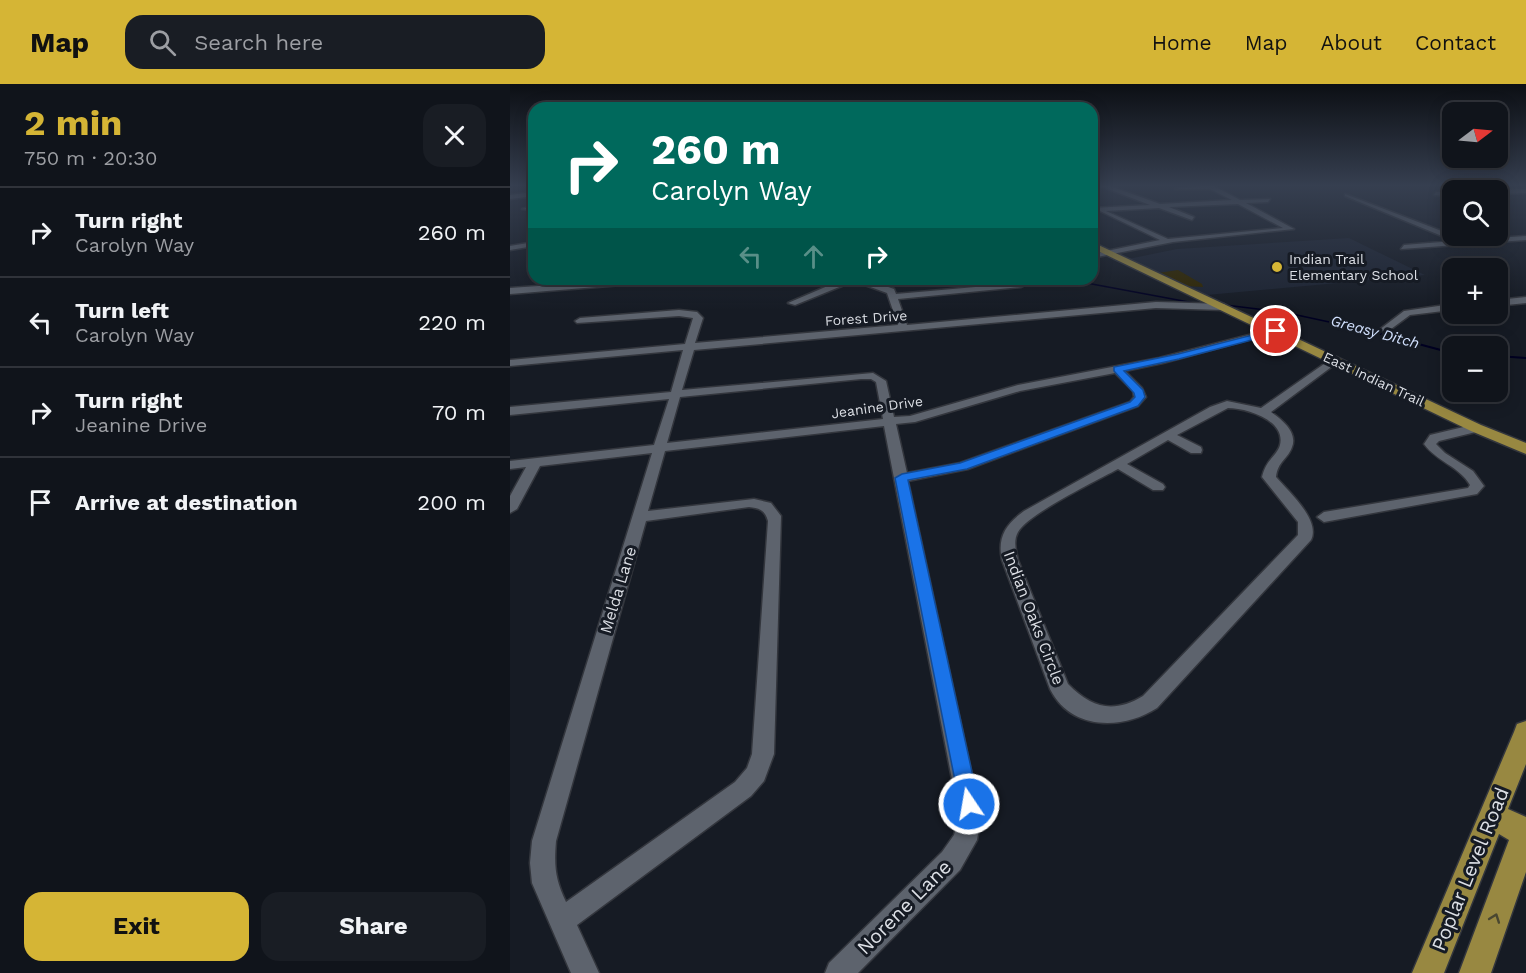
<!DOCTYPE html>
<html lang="en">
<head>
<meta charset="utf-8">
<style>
  body { margin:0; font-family:"Work Sans",sans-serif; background:#191d24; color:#f1f3f6; height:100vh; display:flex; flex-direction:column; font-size:22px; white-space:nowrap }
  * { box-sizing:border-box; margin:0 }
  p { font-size:20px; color:#9c9ea3 }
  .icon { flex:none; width:33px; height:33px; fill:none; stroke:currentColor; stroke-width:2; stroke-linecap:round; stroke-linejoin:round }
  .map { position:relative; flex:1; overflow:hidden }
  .details { display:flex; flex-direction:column; background:#10141b; width:510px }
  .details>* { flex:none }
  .guide { position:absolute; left:18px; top:18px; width:570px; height:183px; border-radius:18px; box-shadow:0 3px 15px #0003,0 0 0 2px #30333a; background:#00695c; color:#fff; overflow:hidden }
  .needle { width:39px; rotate:74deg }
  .controls { position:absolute; left:932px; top:18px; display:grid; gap:12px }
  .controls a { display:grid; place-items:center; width:66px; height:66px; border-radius:12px; background:#10141b; box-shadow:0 3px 15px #0003,0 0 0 2px #30333a; font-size:30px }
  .pin { position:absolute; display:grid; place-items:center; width:51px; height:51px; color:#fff; margin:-26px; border:3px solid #fff; border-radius:50%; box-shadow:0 2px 6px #0007 }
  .me { position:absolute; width:66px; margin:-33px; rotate:348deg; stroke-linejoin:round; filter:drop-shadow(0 0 4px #0008) }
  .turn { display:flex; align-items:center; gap:21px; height:126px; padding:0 24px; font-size:27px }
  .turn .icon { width:78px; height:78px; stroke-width:2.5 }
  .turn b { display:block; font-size:42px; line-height:51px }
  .lanes { display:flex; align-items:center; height:57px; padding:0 24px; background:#0003; justify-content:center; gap:30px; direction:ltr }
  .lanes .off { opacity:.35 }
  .round { display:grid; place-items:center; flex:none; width:63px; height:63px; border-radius:18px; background:#191d24 }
  .overview { display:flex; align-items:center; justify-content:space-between; height:102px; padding:0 24px }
  h1 { font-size:36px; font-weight:700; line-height:45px; color:#d5b535 }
  .action { display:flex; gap:12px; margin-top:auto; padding:12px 24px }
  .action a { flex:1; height:69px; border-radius:18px; background:#d5b535; color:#111; font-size:24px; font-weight:700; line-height:69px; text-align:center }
  .action a+a { background:#191d24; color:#f1f3f6 }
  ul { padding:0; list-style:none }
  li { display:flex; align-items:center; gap:18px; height:90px; padding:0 24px; border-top:2px solid #30333a }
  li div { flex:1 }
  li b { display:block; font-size:22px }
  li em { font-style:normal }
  header { display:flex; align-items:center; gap:36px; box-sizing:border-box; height:84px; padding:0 30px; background:#d5b535; color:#111 }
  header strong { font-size:28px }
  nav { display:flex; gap:33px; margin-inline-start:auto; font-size:21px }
  .search { width:420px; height:54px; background:#191d24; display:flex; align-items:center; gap:15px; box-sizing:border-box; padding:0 21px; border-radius:18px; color:#9c9ea3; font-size:22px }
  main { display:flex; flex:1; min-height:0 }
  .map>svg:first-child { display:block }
  .built { fill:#1d2432 }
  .green { fill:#322801 }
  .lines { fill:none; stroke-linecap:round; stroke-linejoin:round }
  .stream-far1 { stroke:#000021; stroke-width:1.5 }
  .stream { stroke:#000021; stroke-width:2 }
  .minor-casing { stroke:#33363d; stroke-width:3 }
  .major-casing { stroke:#33363d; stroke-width:3 }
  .minor { fill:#5d636d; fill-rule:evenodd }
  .major { fill:#988841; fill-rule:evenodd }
  .oneway { stroke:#4a4730 }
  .route { fill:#1a73e8; stroke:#114b97; stroke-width:1.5 }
  .poi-dot { fill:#d5b535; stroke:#161b24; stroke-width:2 }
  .labels { text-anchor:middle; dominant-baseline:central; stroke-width:6; stroke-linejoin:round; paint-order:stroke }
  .far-poi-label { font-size:14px; fill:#dcdfe5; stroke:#161b24; text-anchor:start }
  .far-street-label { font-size:14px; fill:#dcdfe5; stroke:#161b24 }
  .far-water-label { font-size:15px; font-style:italic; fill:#d1e0fd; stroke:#161b24 }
  .street-label { font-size:16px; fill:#dcdfe5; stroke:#161b24 }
  .near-street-label { font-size:20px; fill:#dcdfe5; stroke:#161b24 }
</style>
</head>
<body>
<header>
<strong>Map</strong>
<div class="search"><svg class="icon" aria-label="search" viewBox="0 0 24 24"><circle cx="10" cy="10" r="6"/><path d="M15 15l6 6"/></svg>Search here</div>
<nav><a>Home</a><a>Map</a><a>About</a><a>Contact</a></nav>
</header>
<main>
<section class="details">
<div class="overview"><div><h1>2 min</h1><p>750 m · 20:30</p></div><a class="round"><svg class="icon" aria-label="close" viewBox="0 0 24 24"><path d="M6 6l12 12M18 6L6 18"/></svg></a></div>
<ul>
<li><svg class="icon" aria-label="right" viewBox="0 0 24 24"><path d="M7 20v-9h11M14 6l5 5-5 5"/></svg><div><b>Turn right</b><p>Carolyn Way</p></div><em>260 m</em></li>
<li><svg class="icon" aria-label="left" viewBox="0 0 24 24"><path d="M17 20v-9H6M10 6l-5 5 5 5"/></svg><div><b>Turn left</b><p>Carolyn Way</p></div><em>220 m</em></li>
<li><svg class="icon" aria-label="right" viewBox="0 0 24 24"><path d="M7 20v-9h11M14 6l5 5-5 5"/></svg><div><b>Turn right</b><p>Jeanine Drive</p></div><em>70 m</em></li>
<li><svg class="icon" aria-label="arrive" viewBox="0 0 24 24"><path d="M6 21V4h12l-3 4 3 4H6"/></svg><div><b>Arrive at destination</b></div><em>200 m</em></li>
</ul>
<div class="action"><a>Exit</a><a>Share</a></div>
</section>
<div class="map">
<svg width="1016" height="889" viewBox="0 0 1016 889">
  <rect width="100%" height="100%" fill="#161b24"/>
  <path class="built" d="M839 154 915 191 697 211 618 175 667 165Z"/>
  <path class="green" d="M668 186 692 200 693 203 676 202 648 189Z"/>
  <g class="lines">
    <path class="stream-far1" d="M555 195 684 219
      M715 221 773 228 847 244"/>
    <path class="stream" d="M841 242 942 269
      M987 272 1016 274"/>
    <g class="minor-casing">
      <path id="minor" d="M588 101H597L650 120 722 116 700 105H665L702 101 730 116 760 115 758 118 736 119 784 145 663 158 582 174V170L650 156 590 127 582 128V124L640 121ZM728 120 773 144 658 155 596 127 649 124 682 136 684 133 659 123Z
        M1016 105V109L987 110 986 106Z
        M24 108V112L0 115V111Z
        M926 108H942V112L924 111Z
        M835 110 955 156 1016 152V156L891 165 894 161 944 157 835 112Z
        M24 122V126L12 125Z
        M24 158V162L0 166V162Z
        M128 195H165L161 197 0 210V204Z
        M334 195H355L384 205 386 210 511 199 515 201 511 203 388 215 397 241 646 218 714 220 718 223 714 226 646 224 184 266 172 306 363 289 376 297 384 333 400 332 508 301 649 274 766 244 771 247 653 279 615 287 632 304 636 313 628 322 458 385 398 397 471 732 467 756 450 786 348 889H315L319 879 432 768 444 751 449 732 374 342 155 367 138 427 244 415 261 419 271 432 264 670 254 697 241 712 67 841 89 889H61L22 799 20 779 22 757 142 369 30 382 7 425 0 429V412L16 383 0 385V377L144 361 159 315 0 331V323L161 308 173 266 0 282V276L175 260 183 234 169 232 67 239 65 237 70 234 169 226 187 228 193 234 185 259 388 241 377 209 344 197 285 221 278 219ZM605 289 623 307 624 313 620 318 450 379 397 389 386 340 405 338 510 307ZM351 295H361L366 298 373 335 157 359 170 313ZM239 423C249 424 255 426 258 437L242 670 237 684 225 698 56 818C45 795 44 782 46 757L136 437Z
        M1016 213V219L987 222V216Z
        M942 220V226L900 231 877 248 869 246 894 227Z
        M824 273 829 276 828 278 761 328C771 335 788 348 782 363 778 375 768 377 766 393 778 407 811 436 801 456L647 624C613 646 561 647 540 605L492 476C487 453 496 440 514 427L700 323 717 317 751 324ZM718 324C736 324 776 336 770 361 767 372 756 375 752 393L788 438V451L633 612C603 630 582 624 558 600L508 476C506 467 503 457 508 448 518 430 586 397 608 385L643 406H653L655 403 653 400 617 380 658 356 681 369H691L692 366 691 363 667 351Z
        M966 340 972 344 970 347 929 357 926 360 935 369 963 387 974 402 967 410 814 438 807 433 814 428 958 404 960 401C950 383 926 377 914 360L920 351Z"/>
    </g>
    <g class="major-casing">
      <path id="major" d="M582 158 971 341 1016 359V370L961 347 582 164Z
        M1016 637V680L998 725 1016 733V788L981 889H949L999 756 989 750 934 889H902L1004 648 1007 640Z"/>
    </g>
    <use href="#minor" class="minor"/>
    <use href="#major" class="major"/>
  </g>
  <defs><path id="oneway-chevron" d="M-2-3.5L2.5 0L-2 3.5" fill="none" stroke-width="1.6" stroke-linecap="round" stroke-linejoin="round" transform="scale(1.5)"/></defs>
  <use class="oneway" href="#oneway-chevron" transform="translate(985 834) rotate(-70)"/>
  <linearGradient id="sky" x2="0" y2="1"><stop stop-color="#0c0f14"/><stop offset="0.45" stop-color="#363f50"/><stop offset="1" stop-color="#363f50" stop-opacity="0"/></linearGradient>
  <rect width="1016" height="226" fill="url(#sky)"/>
  <path class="route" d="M766 245H769V249L669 275 614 287 633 306 635 313 628 322 457 385 398 396 469 720 466 727 459 730 451 727 385 394 392 390 450 379 620 318 625 313 624 309 604 287V283L668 270Z"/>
  <circle class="poi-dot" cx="767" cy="183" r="6"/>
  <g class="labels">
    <g class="far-poi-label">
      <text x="779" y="175">Indian Trail<tspan x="779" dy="16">Elementary School</tspan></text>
    </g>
    <g class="far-street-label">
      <text transform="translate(356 234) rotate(-4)">Forest Drive</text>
      <text transform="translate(864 295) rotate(25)">East Indian Trail</text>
      <text transform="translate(367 323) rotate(-8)">Jeanine Drive</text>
    </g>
    <g class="far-water-label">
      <text transform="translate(865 248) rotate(15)">Greasy Ditch</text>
    </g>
    <g class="street-label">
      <text transform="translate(108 506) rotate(-73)">Melda Lane</text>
      <text transform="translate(524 534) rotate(69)">Indian Oaks Circle</text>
    </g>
    <g class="near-street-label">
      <text transform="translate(960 785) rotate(-68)">Poplar Level Road</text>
      <text transform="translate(394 823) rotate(-45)">Norene Lane</text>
    </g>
  </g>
</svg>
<div class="controls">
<a><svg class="needle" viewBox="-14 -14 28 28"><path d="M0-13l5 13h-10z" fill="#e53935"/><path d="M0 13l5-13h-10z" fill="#9c9ea3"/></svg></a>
<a><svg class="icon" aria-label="search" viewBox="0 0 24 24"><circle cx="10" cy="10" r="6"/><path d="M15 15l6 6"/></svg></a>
<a>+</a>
<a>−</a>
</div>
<div class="pin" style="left:766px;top:247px;background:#d93025"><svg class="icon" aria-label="arrive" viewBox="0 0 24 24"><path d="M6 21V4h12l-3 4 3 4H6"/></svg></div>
<svg class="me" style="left:459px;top:720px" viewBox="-20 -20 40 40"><circle r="17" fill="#1a73e8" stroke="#fff" stroke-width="3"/><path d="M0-11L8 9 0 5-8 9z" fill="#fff"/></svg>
<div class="guide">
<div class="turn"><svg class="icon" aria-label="right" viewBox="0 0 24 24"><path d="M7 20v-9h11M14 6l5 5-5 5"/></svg><div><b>260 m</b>Carolyn Way</div></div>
<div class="lanes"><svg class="icon off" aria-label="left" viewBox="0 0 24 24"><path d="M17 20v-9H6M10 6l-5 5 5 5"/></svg><svg class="icon off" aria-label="ahead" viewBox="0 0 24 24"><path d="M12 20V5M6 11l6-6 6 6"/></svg><svg class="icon" aria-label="right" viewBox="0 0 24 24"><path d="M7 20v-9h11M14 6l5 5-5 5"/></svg></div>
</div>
</div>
</main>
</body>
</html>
